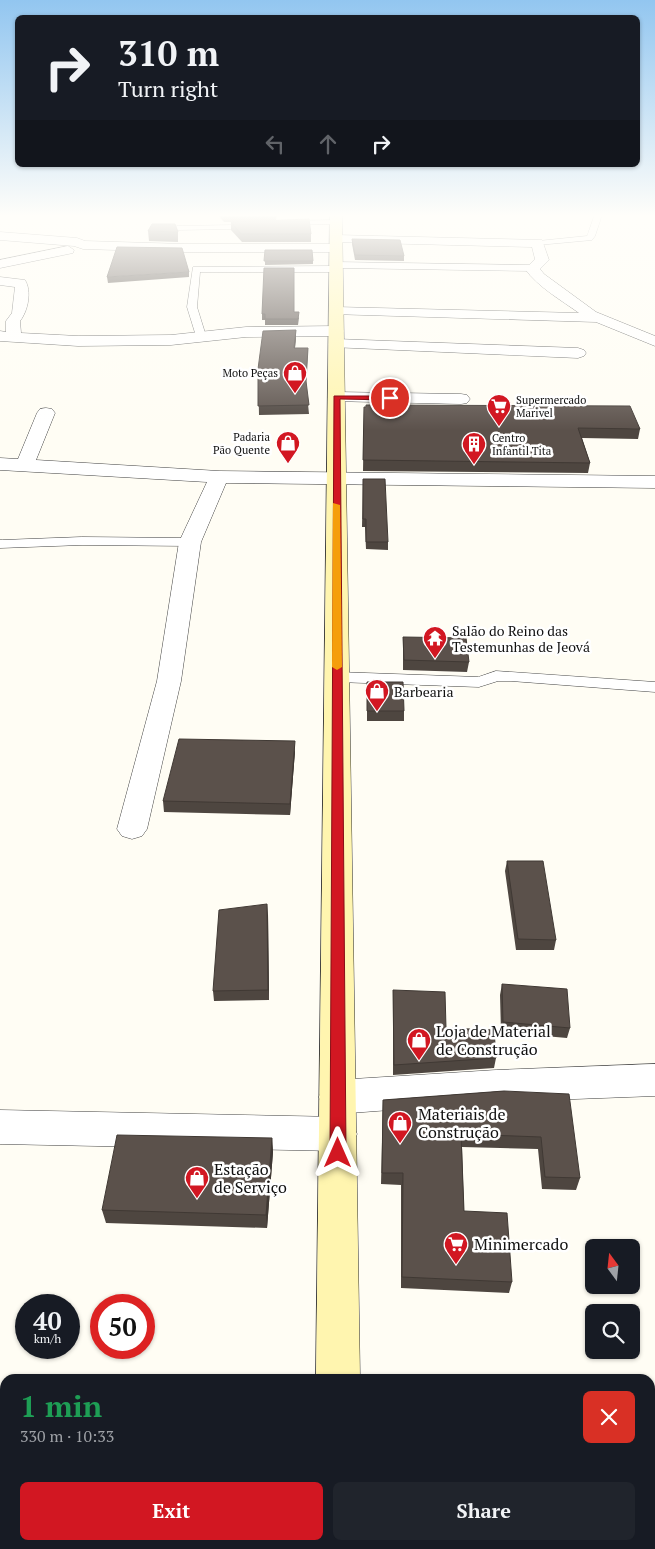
<!DOCTYPE html>
<html lang="en">
<head>
<meta charset="utf-8">
<style>
  body { margin:0; font-family:"PT Serif",serif; background:#20242c; color:#f1f3f6; height:100vh; display:flex; flex-direction:column; font-size:19px; white-space:nowrap }
  * { box-sizing:border-box; margin:0 }
  p { font-size:16px; color:#9ea1a6 }
  .icon { flex:none; width:28px; height:28px; fill:none; stroke:currentColor; stroke-width:2; stroke-linecap:round; stroke-linejoin:round }
  .map { position:relative; flex:1; overflow:hidden }
  .sheet { position:absolute; left:0px; top:1374px; width:655px; height:176px; display:flex; flex-direction:column; background:#171b24; border-radius:15px 15px 0 0; box-shadow:0 1px 4px #0004 }
  .sheet>* { flex:none }
  .banner { position:absolute; left:15px; top:15px; width:625px; height:152px; border-radius:8px; box-shadow:0 1px 4px #0004; background:#171b24; color:#f1f3f6; overflow:hidden }
  .needle { width:32px; rotate:345deg }
  .fabs { position:absolute; left:585px; top:1239px; display:grid; gap:10px }
  .fabs a { display:grid; place-items:center; width:55px; height:55px; border-radius:8px; background:#171b24; box-shadow:0 1px 4px #0004; font-size:25px }
  .speed { position:absolute; left:15px; top:1294px; display:flex; gap:10px; font-size:25px; font-weight:700; text-align:center }
  .speed>* { display:grid; place-content:center; width:65px; height:65px; border-radius:50%; background:#171b24; box-shadow:0 1px 4px #0004; line-height:1 }
  .speed small { font-size:12px; font-weight:400 }
  .speed .limit { border:8px solid #d22; background:#fff; color:#111 }
  .pin { position:absolute; display:grid; place-items:center; width:42px; height:42px; color:#fff; margin:-21px; border:2px solid #fff; border-radius:50%; box-shadow:0 1px 5px #0007 }
  .me { position:absolute; width:55px; margin:-28px; rotate:0deg; stroke-linejoin:round; filter:drop-shadow(0 0 4px #0008) }
  .turn { display:flex; align-items:center; gap:18px; height:105px; padding:0 20px; font-size:22px }
  .turn .icon { width:65px; height:65px; stroke-width:2.5 }
  .turn b { display:block; font-size:35px; line-height:42px }
  .lanes { display:flex; align-items:center; height:48px; padding:0 20px; background:#0003; justify-content:center; gap:25px; direction:ltr }
  .lanes .off { opacity:.35 }
  .round { display:grid; place-items:center; flex:none; width:52px; height:52px; border-radius:8px; background:#20242c }
  .overview { display:flex; align-items:center; justify-content:space-between; height:85px; padding:0 20px }
  h1 { font-size:30px; font-weight:700; line-height:38px; color:#1e9e55 }
  .primary-button { display:flex; gap:10px; margin-top:auto; padding:10px 20px }
  .primary-button a { flex:1; height:58px; border-radius:8px; background:#d21722; color:#fff; font-size:20px; font-weight:700; line-height:58px; text-align:center }
  .primary-button a+a { background:#20242c; color:#f1f3f6 }
  .map>svg:first-child { display:block }
  .green { fill:#d5efb8 }
  .lines { fill:none; stroke-linecap:round; stroke-linejoin:round }
  .service-casing { stroke:#434343; stroke-width:1 }
  .minor-casing { stroke:#434343; stroke-width:1 }
  .secondary-casing { stroke:#323232; stroke-width:1 }
  .path { stroke:#323232; stroke-width:1; stroke-dasharray:2.5 1; stroke-linecap:butt }
  .service { fill:#fff; fill-rule:evenodd }
  .minor { fill:#fff; fill-rule:evenodd }
  .secondary { fill:#fff5af; fill-rule:evenodd }
  .wall { fill:#4e4640 }
  .shaded-wall { fill:#403934 }
  .building { fill:#5b514b; stroke:#403934 }
  .route { fill:#d21722; stroke:#880f16 }
  .slow { fill:#f59e0b }
  .labels { text-anchor:middle; dominant-baseline:central; stroke-width:5; stroke-linejoin:round; paint-order:stroke }
  .far-poi-label { font-size:11px; fill:#101010; stroke:#fff; text-anchor:end }
  .poi-label { font-size:14px; fill:#101010; stroke:#fff; text-anchor:start }
  .near-poi-label { font-size:16px; fill:#101010; stroke:#fff; text-anchor:start }
</style>
</head>
<body>
<div class="map">
<svg width="655" height="1549" viewBox="0 0 655 1549">
  <rect width="100%" height="100%" fill="#fffdf4"/>
  <path class="green" d="M650 1474 655 1476V1549H543V1545H650Z"/>
  <g class="lines">
    <g class="service-casing">
      <path id="service" d="M595 214 602 215 595 236 592 240 538 245 534 243 538 241 587 236Z
        M336 220 340 222 339 224 286 225 282 223 286 221Z
        M255 222 259 224 258 226 233 229 177 230 173 228 177 226 233 225Z
        M336 262 532 265 536 268 532 271 339 268V271L336 272H200L197 307 206 336 201 339 196 336 187 307 193 267 333 266V263Z
        M82 537 190 538 197 542 190 546 82 545 0 548V540H2Z
        M496 671 655 682V692L511 681H498L479 687 337 682 331 680 329 677 331 674 337 672 478 677Z
        M427 1545H459V1549H427Z
        M470 1545H536L534 1549H472Z"/>
    </g>
    <g class="minor-casing">
      <path id="minor" d="M0 232 77 238 85 241 184 244H335L341 248 335 252H184L83 249 74 246 0 240Z
        M336 235 542 240 549 260 540 269 544 274 596 312 655 336V346L596 322 331 314 329 311 331 308 336 307 579 313C561 300 538 287 525 269L535 259 532 247 332 242 330 239Z
        M68 246 74 250 73 253 0 268V260Z
        M0 277 25 280C32 291 28 311 20 321L21 333 78 336 171 335 246 327 336 326 341 328 344 331 341 334 336 336 246 337 171 345 78 346 0 341V331L6 332V321L12 313 15 287 0 285Z
        M336 339 578 348 584 350 586 353 584 356 578 358 331 347 328 344 331 341Z
        M336 392 461 394 467 395 470 399 467 403 461 404 330 401 328 397 330 393Z
        M46 408 52 409 55 413 36 460 219 471 655 476V488L226 483 201 542 181 681 147 829 142 836 132 839 122 836 117 829 157 681 179 542 207 482 0 470V458L18 459 37 413 40 409Z
        M655 1064V1096L496 1102 337 1114 324 1109 319 1097 324 1085 337 1080 496 1070Z
        M0 1110 338 1117 351 1122 357 1134 351 1146 338 1151 0 1144Z"/>
    </g>
    <g class="secondary-casing">
      <path id="secondary" d="M330 214H342L360 1379H316Z
        M314 1545H364V1549H314Z"/>
    </g>
    <path class="path" d="M613 215H655"/>
    <use href="#service" class="service"/>
    <use href="#minor" class="minor"/>
    <use href="#secondary" class="secondary"/>
  </g>
  <path class="wall" d="M217 214H277L276 220 311 234V242H242L231 230V222H224Z
    M148 231 178 232V242L149 241Z
    M352 239 404 256V261L355 260 352 244Z
    M265 250 313 261V264L265 265Z
    M189 272V277L108 283 107 277Z
    M294 312 299 318 298 325H265V320H262V314Z
    M296 330V338L295 348H308L306 384 309 414 259 415 258 369Z
    M364 407 640 429 638 439 582 438 590 463 588 473 363 471Z
    M363 479 388 542V550L366 549 365 527H362Z
    M403 637 469 662 467 672 403 670Z
    M367 682 404 711V721H367Z
    M295 751 290 815 164 812 163 801Z
    M507 861 556 940 554 950H516L505 871Z
    M268 914 269 1000 214 1001 213 991Z
    M502 984 570 1028 567 1038 501 1032 500 995Z
    M393 990 446 1028 496 1058 494 1068 393 1075Z
    M504 1091 580 1178 576 1190 542 1189 538 1149 462 1147 464 1211 512 1282 509 1293 401 1288V1185L381 1184 383 1100Z
    M272 1138 273 1152 267 1228 106 1223 102 1210Z"/>
  <path class="shaded-wall" d="M296 330V338L294 356V348Z
    M295 741V751L290 815V804Z
    M267 904 268 914 269 1000 268 990Z
    M272 1138 273 1152 267 1228 266 1215Z"/>
  <path class="building" d="M221 214H276V215L224 217Z
    M309 219 311 234H241L231 222Z
    M152 224H175L178 232 148 231Z
    M352 239 400 240 404 256 355 255Z
    M117 247 182 248 189 272 107 277Z
    M265 250H312L313 261H264Z
    M264 268H294V312H299L298 319H265V314H262Z
    M296 330 294 348H308L306 381 309 405 258 406V369L263 331Z
    M366 405 630 406 640 429 578 428 590 463 363 460 364 407H366Z
    M363 479H385L388 542H366V519H363Z
    M403 637 466 638 469 662 404 660Z
    M367 682H403L404 711H367Z
    M179 739 295 741 290 804 163 801Z
    M507 861H543L556 940 518 939Z
    M267 904 268 990 213 991 219 910Z
    M502 984 567 989 570 1028 503 1022Z
    M393 990 445 992 446 1028 494 1030 496 1058 394 1065Z
    M504 1091 569 1094 580 1178 545 1177 541 1137 461 1134 464 1211 507 1213 512 1282 402 1277 403 1173H382L383 1100Z
    M117 1135 272 1138 266 1215 102 1210Z"/>
  <linearGradient id="sky" x2="0" y2="1"><stop stop-color="#92c6f0"/><stop offset="0.5" stop-color="#fffefa"/><stop offset="1" stop-color="#fffefa" stop-opacity="0"/></linearGradient>
  <rect width="655" height="431" fill="url(#sky)"/>
  <path class="route" d="M334 396H390L393 398 390 400 340 399 346 1153 343 1158 338 1161 332 1158 330 1153Z"/>
  <path class="slow" d="M333 503 340 505 342 667 337 670 332 667Z"/>
  <defs>
    <g id="shop-pin" transform="scale(1.25)"><path d="M0 17L-7.5 6A9.5 9.5 0 1 1 7.5 6Z" fill="#d21722" stroke="#fff"/><path d="M-5-2.5h2.3a2.7 3.5 0 0 1 5.4 0H5L5.5 6h-11ZM-1.5-2.5h3a1.5 2.3 0 0 0-3 0Z" fill="#fff"/></g>
    <g id="supermarket-pin" transform="scale(1.25)"><path d="M0 17L-7.5 6A9.5 9.5 0 1 1 7.5 6Z" fill="#d21722" stroke="#fff"/><path d="M-6-5.5h2.5l.6 2H6L4.5 2H-2.5L-4.4-4H-6ZM-1.5 3.2a1.3 1.3 0 1 0 .1 0ZM3 3.2a1.3 1.3 0 1 0 .1 0Z" fill="#fff"/></g>
    <g id="building-pin" transform="scale(1.25)"><path d="M0 17L-7.5 6A9.5 9.5 0 1 1 7.5 6Z" fill="#d21722" stroke="#fff"/><path d="M-4-6H4V6H1V3H-1V6H-4ZM-2.5-4.3h1.7v1.8h-1.7ZM.8-4.3h1.7v1.8H.8ZM-2.5-1h1.7V.8h-1.7ZM.8-1h1.7V.8H.8Z" fill="#fff"/></g>
    <g id="temple-pin" transform="scale(1.25)"><path d="M0 17L-7.5 6A9.5 9.5 0 1 1 7.5 6Z" fill="#d21722" stroke="#fff"/><path d="M0-6L5-2H3V0L6.5 2.5H4V6H1.5V3h-3V6H-4V2.5H-6.5L-3 0V-2H-5Z" fill="#fff"/></g>
  </defs>
  <g fill-rule="evenodd">
    <use href="#shop-pin" x="295" y="373"/>
    <use href="#supermarket-pin" x="499" y="406"/>
    <use href="#shop-pin" x="288" y="443"/>
    <use href="#building-pin" x="474" y="444"/>
    <use href="#temple-pin" x="435" y="638"/>
    <use href="#shop-pin" x="377" y="691"/>
    <use href="#shop-pin" x="419" y="1040"/>
    <use href="#shop-pin" x="400" y="1123"/>
    <use href="#shop-pin" x="197" y="1178"/>
    <use href="#supermarket-pin" x="456" y="1244"/>
  </g>
  <g class="labels">
    <g class="far-poi-label">
      <text x="278" y="373">Moto Peças</text>
      <text x="516" y="400" text-anchor="start">Supermercado<tspan x="516" dy="13">Marivel</tspan></text>
      <text x="270" y="437">Padaria<tspan x="270" dy="13">Pão Quente</tspan></text>
      <text x="492" y="438" text-anchor="start">Centro<tspan x="492" dy="13">Infantil Tita</tspan></text>
    </g>
    <g class="poi-label">
      <text x="452" y="630">Salão do Reino das<tspan x="452" dy="16">Testemunhas de Jeová</tspan></text>
      <text x="394" y="691">Barbearia</text>
    </g>
    <g class="near-poi-label">
      <text x="436" y="1031">Loja de Material<tspan x="436" dy="18">de Construção</tspan></text>
      <text x="418" y="1114">Materiais de<tspan x="418" dy="18">Construção</tspan></text>
      <text x="214" y="1169">Estação<tspan x="214" dy="18">de Serviço</tspan></text>
      <text x="474" y="1244">Minimercado</text>
    </g>
  </g>
</svg>
<div class="fabs">
<a><svg class="needle" viewBox="-14 -14 28 28"><path d="M0-13l5 13h-10z" fill="#e53935"/><path d="M0 13l5-13h-10z" fill="#9ea1a6"/></svg></a>
<a><svg class="icon" aria-label="search" viewBox="0 0 24 24"><circle cx="10" cy="10" r="6"/><path d="M15 15l6 6"/></svg></a>
</div>
<div class="speed"><div>40<small>km/h</small></div><div class="limit">50</div></div>
<div class="pin" style="left:390px;top:398px;background:#d93025"><svg class="icon" aria-label="arrive" viewBox="0 0 24 24"><path d="M6 21V4h12l-3 4 3 4H6"/></svg></div>
<svg class="me" style="left:338px;top:1153px" viewBox="-20 -20 40 40"><path d="M0-17L14 15 0 8-14 15z" fill="#d21722" stroke="#fff" stroke-width="4"/></svg>
<div class="banner">
<div class="turn"><svg class="icon" aria-label="right" viewBox="0 0 24 24"><path d="M7 20v-9h11M14 6l5 5-5 5"/></svg><div><b>310 m</b>Turn right</div></div>
<div class="lanes"><svg class="icon off" aria-label="left" viewBox="0 0 24 24"><path d="M17 20v-9H6M10 6l-5 5 5 5"/></svg><svg class="icon off" aria-label="ahead" viewBox="0 0 24 24"><path d="M12 20V5M6 11l6-6 6 6"/></svg><svg class="icon" aria-label="right" viewBox="0 0 24 24"><path d="M7 20v-9h11M14 6l5 5-5 5"/></svg></div>
</div>
<section class="sheet">
<div class="overview"><div><h1>1 min</h1><p>330 m · 10:33</p></div><a class="round" style="background:#d93025;color:#fff"><svg class="icon" aria-label="close" viewBox="0 0 24 24"><path d="M6 6l12 12M18 6L6 18"/></svg></a></div>
<div class="primary-button"><a>Exit</a><a>Share</a></div>
</section>
</div>
</body>
</html>
